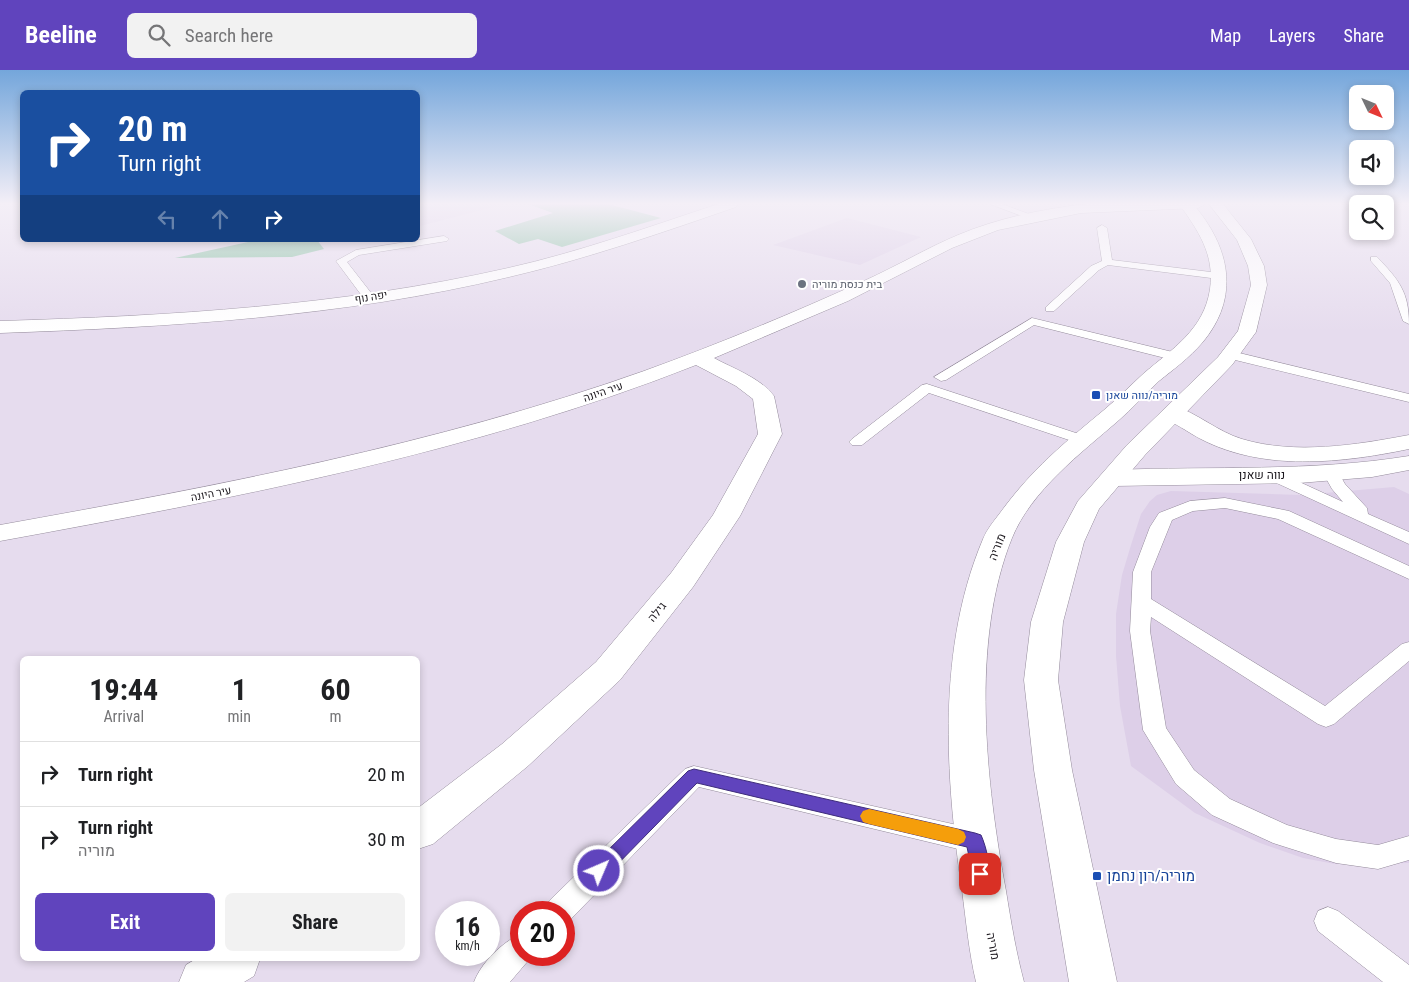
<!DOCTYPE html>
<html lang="en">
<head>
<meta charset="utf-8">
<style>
  body { margin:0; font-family:"Roboto Condensed",Heebo,sans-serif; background:#f2f2f2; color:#202124; height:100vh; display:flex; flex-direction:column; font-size:19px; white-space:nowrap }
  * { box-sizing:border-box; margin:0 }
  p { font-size:16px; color:#757577 }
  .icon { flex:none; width:28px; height:28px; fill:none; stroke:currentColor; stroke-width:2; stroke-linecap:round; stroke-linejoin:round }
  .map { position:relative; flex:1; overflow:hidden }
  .panel { position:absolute; left:20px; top:586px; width:400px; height:305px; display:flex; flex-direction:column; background:#fff; border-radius:8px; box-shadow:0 2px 8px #0003 }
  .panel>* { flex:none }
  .hud { position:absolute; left:20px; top:20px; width:400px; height:152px; border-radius:8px; box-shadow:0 2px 8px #0003; background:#1a4fa0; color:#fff; overflow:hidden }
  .needle { width:32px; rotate:133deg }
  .tools { position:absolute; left:1349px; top:15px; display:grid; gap:10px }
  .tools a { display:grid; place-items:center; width:45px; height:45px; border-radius:8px; background:#fff; box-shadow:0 2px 8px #0003; font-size:25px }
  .speed { position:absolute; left:435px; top:831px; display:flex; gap:10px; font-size:25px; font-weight:700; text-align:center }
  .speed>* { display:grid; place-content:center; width:65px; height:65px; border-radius:50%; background:#fff; box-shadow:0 2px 8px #0003; line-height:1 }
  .speed small { font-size:12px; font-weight:400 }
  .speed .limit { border:8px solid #d22; background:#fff; color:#111 }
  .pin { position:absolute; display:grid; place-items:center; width:42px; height:42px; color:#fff; margin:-21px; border-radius:10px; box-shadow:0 2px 8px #0006 }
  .me { position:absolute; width:55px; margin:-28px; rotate:45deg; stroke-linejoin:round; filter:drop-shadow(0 0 4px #0008) }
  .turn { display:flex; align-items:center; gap:18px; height:105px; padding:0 15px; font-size:22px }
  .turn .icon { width:65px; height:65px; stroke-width:2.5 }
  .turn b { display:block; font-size:35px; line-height:42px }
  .lanes { display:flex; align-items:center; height:48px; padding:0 15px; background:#0003; justify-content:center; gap:25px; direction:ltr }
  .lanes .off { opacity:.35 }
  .eta { display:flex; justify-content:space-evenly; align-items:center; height:85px; text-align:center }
  .eta b { font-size:30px; font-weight:700; line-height:35px }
  .button { display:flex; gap:10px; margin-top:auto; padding:10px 15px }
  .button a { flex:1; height:58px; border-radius:8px; background:#6044bd; color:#fff; font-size:20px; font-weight:700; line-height:58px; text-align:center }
  .button a+a { background:#f2f2f2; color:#202124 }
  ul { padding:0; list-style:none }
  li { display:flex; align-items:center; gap:15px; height:65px; padding:0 15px; border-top:1px solid #e0e0e0 }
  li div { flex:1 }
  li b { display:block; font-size:19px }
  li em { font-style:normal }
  header { display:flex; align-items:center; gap:30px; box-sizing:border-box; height:70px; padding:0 25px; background:#6044bd; color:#fff }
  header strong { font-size:24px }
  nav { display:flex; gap:28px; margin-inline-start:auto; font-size:18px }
  .search { width:350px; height:45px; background:#f2f2f2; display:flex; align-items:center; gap:12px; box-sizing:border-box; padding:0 18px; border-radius:8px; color:#757577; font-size:19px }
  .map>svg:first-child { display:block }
  .built { fill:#ddcfe8 }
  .green { fill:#81bd9d }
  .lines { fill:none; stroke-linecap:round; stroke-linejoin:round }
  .lane-casing { stroke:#948b9b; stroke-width:1 }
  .street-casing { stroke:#948b9b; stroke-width:1 }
  .secondary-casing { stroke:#948b9b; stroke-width:1 }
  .lane { fill:#fff; fill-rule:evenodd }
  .street { fill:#fff; fill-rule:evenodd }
  .secondary { fill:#fff; fill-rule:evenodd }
  .route { fill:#6044bd; stroke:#3e2c7b }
  .slow { fill:#f59e0b }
  .worship-dot { fill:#6b7280; stroke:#fff; stroke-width:2 }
  .transit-dot { fill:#1a4fb4; stroke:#fff; stroke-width:2 }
  .labels { text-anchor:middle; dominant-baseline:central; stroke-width:4; stroke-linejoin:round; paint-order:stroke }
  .far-worship-label { font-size:11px; fill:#5b616d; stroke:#fff; text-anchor:start }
  .far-street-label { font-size:11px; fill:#1b171d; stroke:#fff }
  .far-transit-label { font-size:11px; fill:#164399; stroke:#fff; text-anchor:start }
  .street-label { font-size:12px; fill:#1b171d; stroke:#fff }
  .near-transit-label { font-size:15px; fill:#164399; stroke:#fff; text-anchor:start }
</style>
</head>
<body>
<header>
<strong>Beeline</strong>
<div class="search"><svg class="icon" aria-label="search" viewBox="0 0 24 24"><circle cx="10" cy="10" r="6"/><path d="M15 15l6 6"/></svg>Search here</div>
<nav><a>Map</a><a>Layers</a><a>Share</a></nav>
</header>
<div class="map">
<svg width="1409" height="912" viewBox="0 0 1409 912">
  <rect width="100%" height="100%" fill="#e6dcee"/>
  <path class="built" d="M418 134H505L420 156 418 155Z
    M847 148 921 167 860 195 773 175Z
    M1394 417 1409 424V793L1335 794 1303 788 1260 773 1195 743 1131 696 1120 636 1116 586V544L1122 505 1131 475 1141 444 1150 431 1157 425 1171 421 1301 425Z"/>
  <path class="green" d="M528 134H608L661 148 562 177 538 169 519 174 495 161 553 143Z
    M257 170H317L324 179 292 187 175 188Z"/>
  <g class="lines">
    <g class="lane-casing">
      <path id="lane" d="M990 134H1002L1037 147 1030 149Z
        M1102 155 1107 158 1112 190 1219 203 1224 206 1219 209 1108 195 1099 200 1054 241H1046V237L1091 196 1102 191 1097 158Z
        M444 166 449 169 447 171 359 185 347 192 375 228 369 231 365 230 336 191 356 180Z
        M1371 187H1377C1399 210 1409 222 1409 254L1403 251 1390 213 1371 191Z
        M1032 248 1181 284 1183 287 1177 291 1034 255 946 310 941 311 934 307Z
        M1231 281 1409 324V332L1227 288 1225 285 1227 282Z
        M927 314 1085 366 1088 369 1080 374 1075 372 929 323 862 375H852L849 372 852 369 922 315Z
        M1331 398 1337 400 1345 414 1367 438 1368 444 1409 462V474L1268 409 1266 406 1268 403H1280L1343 432 1332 419 1323 403Z
        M1225 428 1289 441 1409 496V509L1278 449 1225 438 1193 441 1172 450 1151 502V529L1325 636 1402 574 1409 572V591L1334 654 1326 657 1318 654 1151 547 1150 561 1166 658 1194 700 1230 729 1287 755 1336 769 1378 775 1409 766V790L1378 799 1336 793 1273 773 1212 745 1176 714 1143 660 1130 561 1133 502 1150 457 1159 443 1190 431Z
        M694 696 975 759 984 763 988 771 984 779 975 783 699 717 568 852 564 853V842H544L548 832 685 699Z
        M1328 837 1338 841 1409 895V912H1383L1318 861 1314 851 1318 841Z
        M521 864V885H533L510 912H474C481 893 502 872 521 864Z"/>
    </g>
    <g class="street-casing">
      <path id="street" d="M718 134H738L736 137C661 163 586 189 509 207 342 247 170 257 0 263V251C170 246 341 236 508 198 579 182 649 157 718 134Z
        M1086 134H1205L1198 138 1081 143 998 160 952 178 848 231 714 288C732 298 761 308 774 326L782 364 740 446 693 517 620 610 528 696 433 774 418 779V738L502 674 596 592 671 503 713 445 758 364 753 329 736 316 696 295C473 383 235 428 0 471V455C217 416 435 375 644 301 719 274 793 243 866 210 897 196 927 178 958 165 998 148 1043 139 1086 134Z
        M1174 336C1196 342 1218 362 1242 369 1295 385 1356 375 1409 365V379C1337 394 1252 403 1187 361 1179 356 1168 351 1163 343L1166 338Z
        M1409 386V400L1372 407 1299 413 1113 416 1104 413 1100 408 1104 403 1113 400C1212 396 1311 402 1409 386Z
        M196 889H260L254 906 244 912H179L186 895Z"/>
    </g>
    <g class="secondary-casing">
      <path id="secondary" d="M1179 134H1193C1230 177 1241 227 1202 273 1189 288 1174 299 1159 311 1145 324 1132 339 1118 351 1081 383 1031 421 1012 468 970 572 986 713 1006 821 1011 852 1016 882 1024 912H976C969 882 966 851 962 820 945 705 937 578 983 469 987 459 994 451 1000 443 1032 399 1063 374 1104 340 1117 329 1130 316 1143 304 1172 279 1204 260 1210 219 1215 185 1198 160 1179 134Z
        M1209 134H1223L1251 169 1264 196 1267 215 1256 262 1232 295 1145 385 1099 439 1084 472 1063 552 1058 610 1072 700 1117 912H1069L1034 700 1024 610 1031 552 1056 472 1078 431 1127 375 1218 287 1238 261 1251 215 1248 196 1237 170Z"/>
    </g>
    <use href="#lane" class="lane"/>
    <use href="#street" class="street"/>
    <use href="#secondary" class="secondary"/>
  </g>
  <linearGradient id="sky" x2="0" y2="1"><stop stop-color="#74a6db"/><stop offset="0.51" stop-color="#f4eff7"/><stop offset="1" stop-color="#f4eff7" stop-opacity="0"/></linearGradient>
  <rect width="1409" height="262" fill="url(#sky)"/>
  <path class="route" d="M694 699 975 763 981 765C986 776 992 799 987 810L980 812 974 810 967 777 697 713 605 807 599 810 592 807 590 801 592 796 688 701Z"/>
  <path class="slow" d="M869 739 958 759 964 762 966 767 964 772 958 775 869 754 863 752 860 746 863 741Z"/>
  <circle class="worship-dot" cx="802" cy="214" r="5"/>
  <g class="transit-dot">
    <rect x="1091" y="320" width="10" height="10" rx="2.5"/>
    <rect x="1092" y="801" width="10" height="10" rx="2.5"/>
  </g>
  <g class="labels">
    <g class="far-worship-label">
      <text x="812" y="214">בית כנסת מוריה</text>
    </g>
    <g class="far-street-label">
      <text transform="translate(371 227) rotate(-9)">יפה נוף</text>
      <text transform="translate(603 322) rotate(-19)">עיר היונה</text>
      <text transform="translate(211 424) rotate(-11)">עיר היונה</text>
    </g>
    <g class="far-transit-label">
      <text x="1106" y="325">מוריה/נווה שאנן</text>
    </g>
    <g class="street-label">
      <text x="1262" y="405">נווה שאנן</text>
      <text transform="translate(997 477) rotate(-69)">מוריה</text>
      <text transform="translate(657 542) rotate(-51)">גילה</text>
      <text transform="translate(993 876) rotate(79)">מוריה</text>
    </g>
    <g class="near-transit-label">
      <text x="1107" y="806">מוריה/רון נחמן</text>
    </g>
  </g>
</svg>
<div class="tools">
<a><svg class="needle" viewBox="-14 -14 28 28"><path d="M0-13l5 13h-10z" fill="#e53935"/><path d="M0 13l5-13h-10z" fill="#757577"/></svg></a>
<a><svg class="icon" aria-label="sound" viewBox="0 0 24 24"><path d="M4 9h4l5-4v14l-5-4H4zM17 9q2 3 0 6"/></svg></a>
<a><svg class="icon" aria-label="search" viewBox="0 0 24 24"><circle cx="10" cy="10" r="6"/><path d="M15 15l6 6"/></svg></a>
</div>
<div class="speed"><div>16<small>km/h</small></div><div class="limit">20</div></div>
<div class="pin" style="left:980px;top:804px;background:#d93025"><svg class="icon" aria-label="arrive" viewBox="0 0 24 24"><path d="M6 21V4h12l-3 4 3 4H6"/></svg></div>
<svg class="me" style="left:599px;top:801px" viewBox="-20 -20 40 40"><circle r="17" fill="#6044bd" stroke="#fff" stroke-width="3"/><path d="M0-11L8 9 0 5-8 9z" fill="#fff"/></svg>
<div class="hud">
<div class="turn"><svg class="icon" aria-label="right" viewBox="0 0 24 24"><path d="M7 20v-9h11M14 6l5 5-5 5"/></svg><div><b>20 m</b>Turn right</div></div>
<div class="lanes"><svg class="icon off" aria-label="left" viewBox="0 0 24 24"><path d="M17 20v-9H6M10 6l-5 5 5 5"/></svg><svg class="icon off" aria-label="ahead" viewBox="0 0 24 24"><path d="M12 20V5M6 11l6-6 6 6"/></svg><svg class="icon" aria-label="right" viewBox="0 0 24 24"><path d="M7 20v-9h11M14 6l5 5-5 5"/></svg></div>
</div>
<section class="panel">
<div class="eta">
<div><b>19:44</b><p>Arrival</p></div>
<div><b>1</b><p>min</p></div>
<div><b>60</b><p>m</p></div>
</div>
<ul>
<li><svg class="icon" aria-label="right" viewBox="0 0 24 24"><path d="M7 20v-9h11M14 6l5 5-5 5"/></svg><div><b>Turn right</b></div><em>20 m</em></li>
<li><svg class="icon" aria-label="right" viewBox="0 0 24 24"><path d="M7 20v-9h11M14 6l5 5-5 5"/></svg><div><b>Turn right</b><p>מוריה</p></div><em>30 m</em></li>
</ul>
<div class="button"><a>Exit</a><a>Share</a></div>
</section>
</div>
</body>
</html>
